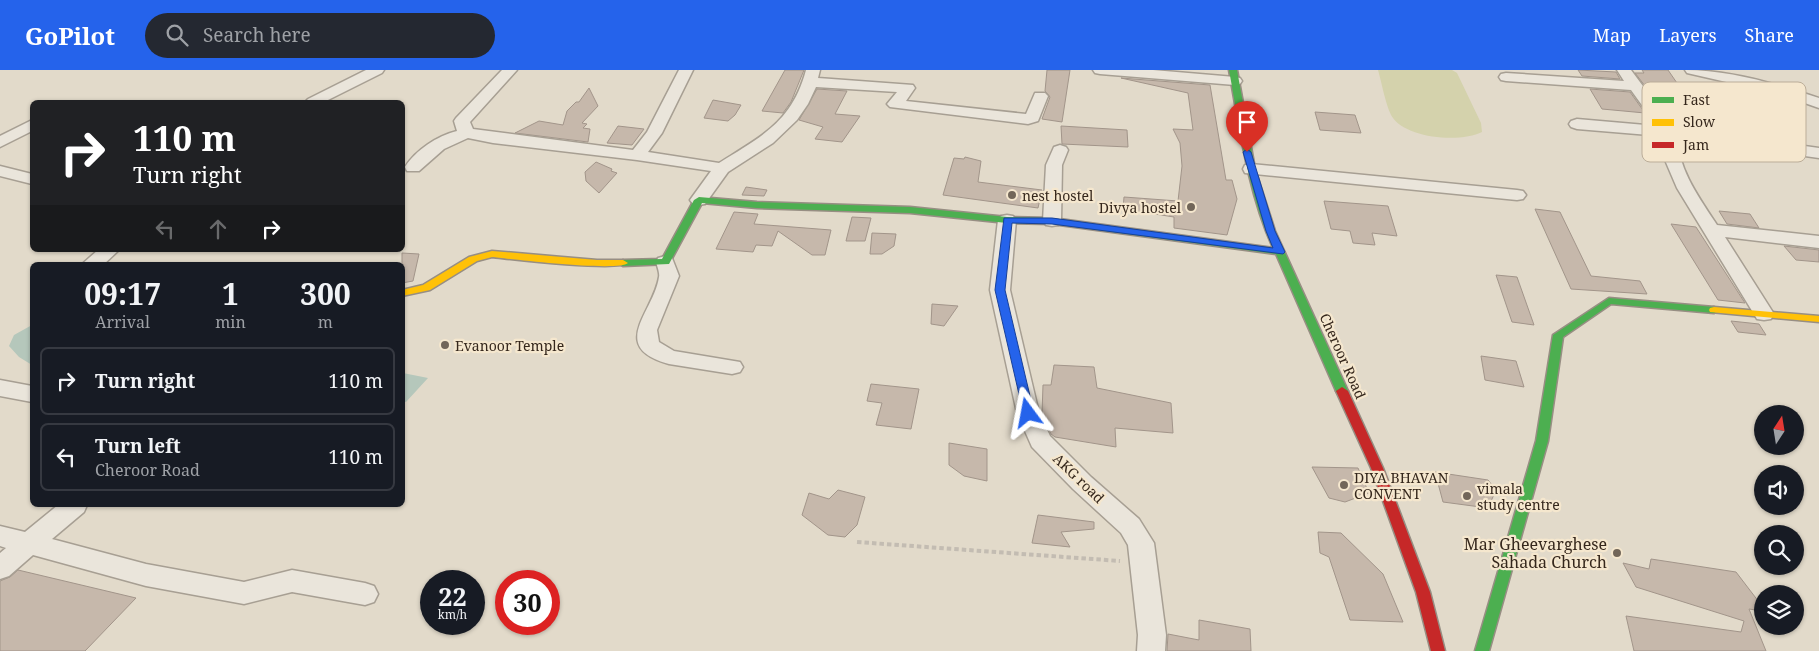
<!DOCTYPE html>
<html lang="en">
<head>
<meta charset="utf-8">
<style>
  body { margin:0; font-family:"Noto Serif",serif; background:#242831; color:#f1f3f6; height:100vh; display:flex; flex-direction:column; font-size:19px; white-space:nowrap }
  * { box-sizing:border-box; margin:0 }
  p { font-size:16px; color:#9ea1a6 }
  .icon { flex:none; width:28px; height:28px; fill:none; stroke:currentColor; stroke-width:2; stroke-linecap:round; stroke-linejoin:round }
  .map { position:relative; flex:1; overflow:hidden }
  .drawer { position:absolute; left:30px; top:192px; width:375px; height:245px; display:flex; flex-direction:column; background:#171b24; border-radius:8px; box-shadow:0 1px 4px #0004 }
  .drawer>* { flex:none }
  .banner { position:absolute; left:30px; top:30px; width:375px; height:152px; border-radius:8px; box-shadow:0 1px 4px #0004; background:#202124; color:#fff; overflow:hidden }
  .needle { width:32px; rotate:12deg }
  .buttons { position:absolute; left:1754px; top:335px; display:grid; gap:10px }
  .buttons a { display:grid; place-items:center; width:50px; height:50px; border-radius:50%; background:#171b24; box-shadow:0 1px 4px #0004; font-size:25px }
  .speed { position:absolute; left:420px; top:500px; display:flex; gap:10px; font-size:25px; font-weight:700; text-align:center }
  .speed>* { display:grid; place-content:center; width:65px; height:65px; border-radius:50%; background:#171b24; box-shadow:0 1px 4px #0004; line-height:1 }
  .speed small { font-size:12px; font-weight:400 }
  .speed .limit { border:8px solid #d22; background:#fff; color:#111 }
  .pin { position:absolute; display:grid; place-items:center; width:42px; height:42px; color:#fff; margin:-51px -21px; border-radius:50% 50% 50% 0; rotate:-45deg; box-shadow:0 0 5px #0007 }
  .pin .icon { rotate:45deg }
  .me { position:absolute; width:55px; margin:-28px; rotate:347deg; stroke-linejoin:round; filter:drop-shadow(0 0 4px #0008) }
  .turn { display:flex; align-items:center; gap:18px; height:105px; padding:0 20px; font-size:22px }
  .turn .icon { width:65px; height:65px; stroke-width:2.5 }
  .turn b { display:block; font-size:35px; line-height:42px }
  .lanes { display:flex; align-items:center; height:48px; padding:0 20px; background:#0003; justify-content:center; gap:25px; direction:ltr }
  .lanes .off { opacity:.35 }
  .eta { display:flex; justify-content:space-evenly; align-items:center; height:85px; text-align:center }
  .eta b { font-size:30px; font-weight:700; line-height:35px }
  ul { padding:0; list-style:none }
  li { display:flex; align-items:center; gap:15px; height:68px; margin:0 10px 8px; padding:0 10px; border:2px solid #363941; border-radius:8px }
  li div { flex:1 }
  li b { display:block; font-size:19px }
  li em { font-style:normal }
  header { display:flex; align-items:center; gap:30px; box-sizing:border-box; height:70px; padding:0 25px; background:#2563eb; color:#fff }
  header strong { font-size:24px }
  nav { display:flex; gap:28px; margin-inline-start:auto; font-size:18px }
  .search { width:350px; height:45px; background:#242831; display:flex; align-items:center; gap:12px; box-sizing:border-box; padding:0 18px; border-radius:28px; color:#9ea1a6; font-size:19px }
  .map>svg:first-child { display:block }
  .green { fill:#d4d2ac }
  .water { fill:#b5c7bb }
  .building { fill:#c6b8ab; stroke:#a2958a }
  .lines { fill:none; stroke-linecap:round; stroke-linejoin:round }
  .street-casing { stroke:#a79f93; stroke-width:3 }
  .fast-casing { stroke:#978e83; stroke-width:3 }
  .slow-casing { stroke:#978e83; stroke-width:3 }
  .jam-casing { stroke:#978e83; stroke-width:3 }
  .path { stroke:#c3bcb2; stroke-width:4; stroke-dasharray:4.5 3; stroke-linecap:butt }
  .street { fill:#eae5db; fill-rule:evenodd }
  .fast { fill:#4caf50; fill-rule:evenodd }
  .slow { fill:#ffc107; fill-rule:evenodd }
  .jam { fill:#c62828; fill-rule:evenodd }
  .route { fill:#2563eb; stroke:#184099 }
  .poi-dot { fill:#726659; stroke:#f5e7ce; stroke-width:2 }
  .labels { text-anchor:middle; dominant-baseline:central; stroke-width:4.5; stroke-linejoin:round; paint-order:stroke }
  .poi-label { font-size:14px; fill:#35271c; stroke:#f5e7ce; text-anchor:start }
  .street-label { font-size:14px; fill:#35271c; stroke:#f5e7ce }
  .near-poi-label { font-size:16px; fill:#35271c; stroke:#f5e7ce; text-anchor:end }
  .key { fill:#f5e7ce; stroke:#bbad99; stroke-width:1 }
  .key-label { font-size:14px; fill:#35271c }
</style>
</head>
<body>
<header>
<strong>GoPilot</strong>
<div class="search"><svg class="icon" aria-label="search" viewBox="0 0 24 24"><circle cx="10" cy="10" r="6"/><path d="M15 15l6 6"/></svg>Search here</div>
<nav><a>Map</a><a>Layers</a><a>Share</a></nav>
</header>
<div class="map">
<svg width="1819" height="581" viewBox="0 0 1819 581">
  <rect width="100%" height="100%" fill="#e2daca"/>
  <path class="green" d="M1378 0H1452L1457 3 1481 53 1482 62C1461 73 1404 69 1391 45 1385 32 1382 14 1378 0Z"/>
  <path class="water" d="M32 255V295L19 287 9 276 14 265Z
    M403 303 428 308 406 332 403 331Z"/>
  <path class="building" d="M785 0H804L791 32 783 43 762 41Z
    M1047 0H1070L1062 52 1042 49 1050 27 1045 21Z
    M1578 0 1616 2 1620 9 1582 6Z
    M1642 0H1668L1688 29 1652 25 1635 3H1644Z
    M1121 8 1210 15 1226 110H1232L1237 129 1227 165 1174 158V147L1123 139 1124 127 1178 131 1182 96 1180 73 1173 59 1193 60 1188 23Z
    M589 18 598 36 582 53 587 54 583 58 590 59 588 72 515 63 539 51 563 55 567 41 576 32H579Z
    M817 19 847 21 835 44 860 46 842 72 815 69 823 57 799 50Z
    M1590 19 1630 22 1645 43 1602 39Z
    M713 30 741 35 735 45 728 51 704 48Z
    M1315 42 1355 45 1361 63 1320 60Z
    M618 56 644 59 632 75 607 73Z
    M1061 56 1127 60 1128 77 1062 74Z
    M965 87 981 91 978 112 1042 120 1038 138 943 125 954 88 964 89Z
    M596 92 612 99 611 101 617 103 599 123 586 111 585 102Z
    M746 117 767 120 764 126 742 125Z
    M1324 131 1388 136 1397 166 1372 163 1375 175 1353 173 1350 161 1331 159Z
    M1535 139 1560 142 1591 206 1640 211 1647 224 1571 219Z
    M1719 141 1750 144 1759 158 1727 154Z
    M734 142 758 144 754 154 831 160 825 185H812L778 161 772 176 756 175 753 182 716 179Z
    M852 147 871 148 865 171H846Z
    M1671 154 1696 157 1745 233 1718 230Z
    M872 163 896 164 894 176 882 184H870Z
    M1784 176 1819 180V192L1796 190Z
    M402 183 419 184 413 211 402 213Z
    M1496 205 1517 207 1534 255 1512 252Z
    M932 234 958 236 944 256 931 254Z
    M1731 251 1759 254 1766 265 1738 262Z
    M1481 286 1516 291 1524 317 1485 310Z
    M1054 295 1094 297 1097 318 1171 333 1173 363 1115 358 1116 377 1055 367 1051 364 1042 344 1043 315H1051Z
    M871 314 919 319 911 359 876 355 882 333 867 331Z
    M949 373 987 379V411L964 406 949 395Z
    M1312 397 1358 398 1369 423 1345 432 1329 428Z
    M1435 402 1488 410 1496 420 1488 438 1443 432Z
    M838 420 865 427 857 455 845 467 828 465 802 445 809 423 829 429Z
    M1038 445 1094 452V459L1061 462 1070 477 1032 473Z
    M1318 462 1341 463 1383 504 1403 552 1350 550 1329 487 1320 483Z
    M1651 489 1736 502 1762 536V541L1749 539 1766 581H1634L1626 546 1741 562 1744 551 1636 517 1623 493 1649 499Z
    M18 500 136 528 85 581H0V511L10 507Z
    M1199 550 1250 559 1251 581H1167L1168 564 1199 570Z"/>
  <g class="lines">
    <g class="street-casing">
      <path id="street" d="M366 0H384L382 3 324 32H305L308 29Z
        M502 0H517L470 52 473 59 633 80 647 62 679 0H693L662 63 648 82 719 93C762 66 792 52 806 0H820L818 8 913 15 915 18 906 31 1026 44 1035 23H1045L1048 26 1038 51 1028 54 890 37 887 34 897 22 816 17 808 34 797 50 773 73 728 102 705 134 699 135 693 134 690 130 711 101 637 90 493 73 468 68 444 79 419 101H407L405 97C416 80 437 66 457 61L454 51 456 48Z
        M1093 0H1153L1235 7 1240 8 1242 11 1240 14 1235 15 1100 4 1095 3Z
        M1617 0H1631L1674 58 1819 78V88L1677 68C1679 101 1700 129 1717 155L1819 166V178L1725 167 1774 244 1771 249 1764 250 1757 249 1677 118 1665 90 1661 66 1577 59 1571 57 1569 54 1571 51 1577 49 1657 56 1631 20 1506 11 1501 10 1499 7 1501 4 1506 3 1624 11Z
        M1685 0C1730 0 1776 14 1819 28V38L1779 24 1687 3Z
        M32 50V61L0 77V66Z
        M1060 75 1066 77 1068 80 1062 95 1061 151 1058 155 1052 156 1046 155 1043 151 1046 95 1054 77Z
        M1251 94 1517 120 1523 121 1526 125 1523 129 1517 130 1245 103 1243 99 1245 95Z
        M0 96 32 104V114L0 106Z
        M1007 145 1013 146 1016 150 1010 220 1039 343 1050 366 1091 407 1139 449 1154 473 1166 565 1165 581H1137L1138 565 1128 475 1121 463 1073 419 1032 377 1017 343 990 220 998 150 1001 146Z
        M98 180H119L103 195H81Z
        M665 186 672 188 679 206 657 260 659 272 674 281 740 292 743 297 740 302 732 304 669 294C607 277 654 242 659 207 660 203 657 196 656 192L658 188Z
        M0 310 32 316V332L0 326Z
        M58 435H87L84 442 52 469 146 494 244 512 292 500 365 513 374 516 378 524 374 532 365 535 292 522 244 534 146 516 33 485 9 506 0 509V483L6 478 0 476V456L25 462Z"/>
    </g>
    <g class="fast-casing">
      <path id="fast" d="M1229 0H1237L1255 99 1275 161 1348 321 1346 324H1338L1336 321 1276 184 1052 154 1007 153 910 143 757 138 702 133 669 194 623 196 618 193 623 190 662 189 694 130 699 127 757 132 910 137 1007 147 1052 148 1273 178C1248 122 1240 60 1229 0Z
        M1609 228 1714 237 1719 240 1714 243 1611 234 1563 267 1548 371 1489 581H1475L1536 371 1553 265Z"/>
    </g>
    <g class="slow-casing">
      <path id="slow" d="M492 181 597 190H623L628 193C618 202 512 189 492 187L477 191 430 220 402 226V220L423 215 469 187Z
        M1714 237 1819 246V252L1710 242 1709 240 1710 238Z"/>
    </g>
    <g class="jam-casing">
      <path id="jam" d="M1342 317 1348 321 1383 398 1430 522 1445 581H1431L1416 522 1371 398 1336 321Z"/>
    </g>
    <path class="path" d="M857 472 1120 491"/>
    <use href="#street" class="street"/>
    <use href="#fast" class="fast"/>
    <use href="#slow" class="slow"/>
    <use href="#jam" class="jam"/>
  </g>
  <path class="route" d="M1247 79 1251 82 1275 161 1285 182 1283 184 1052 154 1012 153 1005 220 1034 343 1028 347 1024 346 995 220 1004 148H1052L1273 178 1266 161 1243 82Z"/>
  <g class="poi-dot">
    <circle cx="1012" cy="125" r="5"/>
    <circle cx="1191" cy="137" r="5"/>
    <circle cx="445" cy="275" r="5"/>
    <circle cx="1344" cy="415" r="5"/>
    <circle cx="1467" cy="426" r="5"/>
    <circle cx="1617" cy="483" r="5"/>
  </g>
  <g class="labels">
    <g class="poi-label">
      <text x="1022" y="125">nest hostel</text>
      <text x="1181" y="137" text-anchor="end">Divya hostel</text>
      <text x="455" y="275">Evanoor Temple</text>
      <text x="1354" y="407">DIYA BHAVAN<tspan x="1354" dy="16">CONVENT</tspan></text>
      <text x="1477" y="418">vimala<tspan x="1477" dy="16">study centre</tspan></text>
    </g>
    <g class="street-label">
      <text transform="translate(1343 286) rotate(66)">Cheroor Road</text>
      <text transform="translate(1079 408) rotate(44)">AKG road</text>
    </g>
    <g class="near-poi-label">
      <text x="1607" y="474">Mar Gheevarghese<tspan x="1607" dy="18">Sahada Church</tspan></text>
    </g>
  </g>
  <rect x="1642" y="12" width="164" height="80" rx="8" class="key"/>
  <rect x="1652" y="27" width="22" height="6" fill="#4caf50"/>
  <rect x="1652" y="49" width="22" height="7" fill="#ffc107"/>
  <rect x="1652" y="72" width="22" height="6" fill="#c62828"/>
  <g class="key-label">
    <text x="1683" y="35">Fast</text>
    <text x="1683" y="57">Slow</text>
    <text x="1683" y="80">Jam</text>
  </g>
</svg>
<div class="buttons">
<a><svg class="needle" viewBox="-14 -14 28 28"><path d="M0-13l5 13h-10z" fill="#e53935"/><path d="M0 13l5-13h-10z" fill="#9ea1a6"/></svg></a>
<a><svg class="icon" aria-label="sound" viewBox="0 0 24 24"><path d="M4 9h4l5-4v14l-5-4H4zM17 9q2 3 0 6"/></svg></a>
<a><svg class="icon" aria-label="search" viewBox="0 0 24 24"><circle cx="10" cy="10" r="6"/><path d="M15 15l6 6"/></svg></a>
<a><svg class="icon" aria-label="layers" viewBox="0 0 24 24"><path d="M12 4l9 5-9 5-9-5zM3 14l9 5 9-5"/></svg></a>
</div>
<div class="speed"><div>22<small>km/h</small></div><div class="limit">30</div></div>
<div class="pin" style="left:1247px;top:82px;background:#d93025"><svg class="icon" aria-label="arrive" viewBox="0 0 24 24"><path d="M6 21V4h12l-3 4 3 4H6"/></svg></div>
<svg class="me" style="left:1028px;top:343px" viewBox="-20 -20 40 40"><path d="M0-17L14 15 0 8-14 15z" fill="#2563eb" stroke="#fff" stroke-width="4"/></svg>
<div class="banner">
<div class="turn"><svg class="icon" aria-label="right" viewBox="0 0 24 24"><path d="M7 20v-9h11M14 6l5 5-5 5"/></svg><div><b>110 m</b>Turn right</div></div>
<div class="lanes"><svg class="icon off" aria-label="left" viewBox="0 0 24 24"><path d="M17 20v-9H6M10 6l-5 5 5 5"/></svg><svg class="icon off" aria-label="ahead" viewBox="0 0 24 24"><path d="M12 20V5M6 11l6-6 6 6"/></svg><svg class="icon" aria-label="right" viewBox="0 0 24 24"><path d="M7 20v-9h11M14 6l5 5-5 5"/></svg></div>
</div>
<section class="drawer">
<div class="eta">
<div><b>09:17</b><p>Arrival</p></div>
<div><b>1</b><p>min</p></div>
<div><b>300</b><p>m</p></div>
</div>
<ul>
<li><svg class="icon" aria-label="right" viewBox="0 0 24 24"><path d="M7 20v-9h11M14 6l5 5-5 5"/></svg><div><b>Turn right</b></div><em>110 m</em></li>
<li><svg class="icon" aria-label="left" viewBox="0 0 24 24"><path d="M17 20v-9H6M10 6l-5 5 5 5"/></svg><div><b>Turn left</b><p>Cheroor Road</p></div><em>110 m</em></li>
</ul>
</section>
</div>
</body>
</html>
